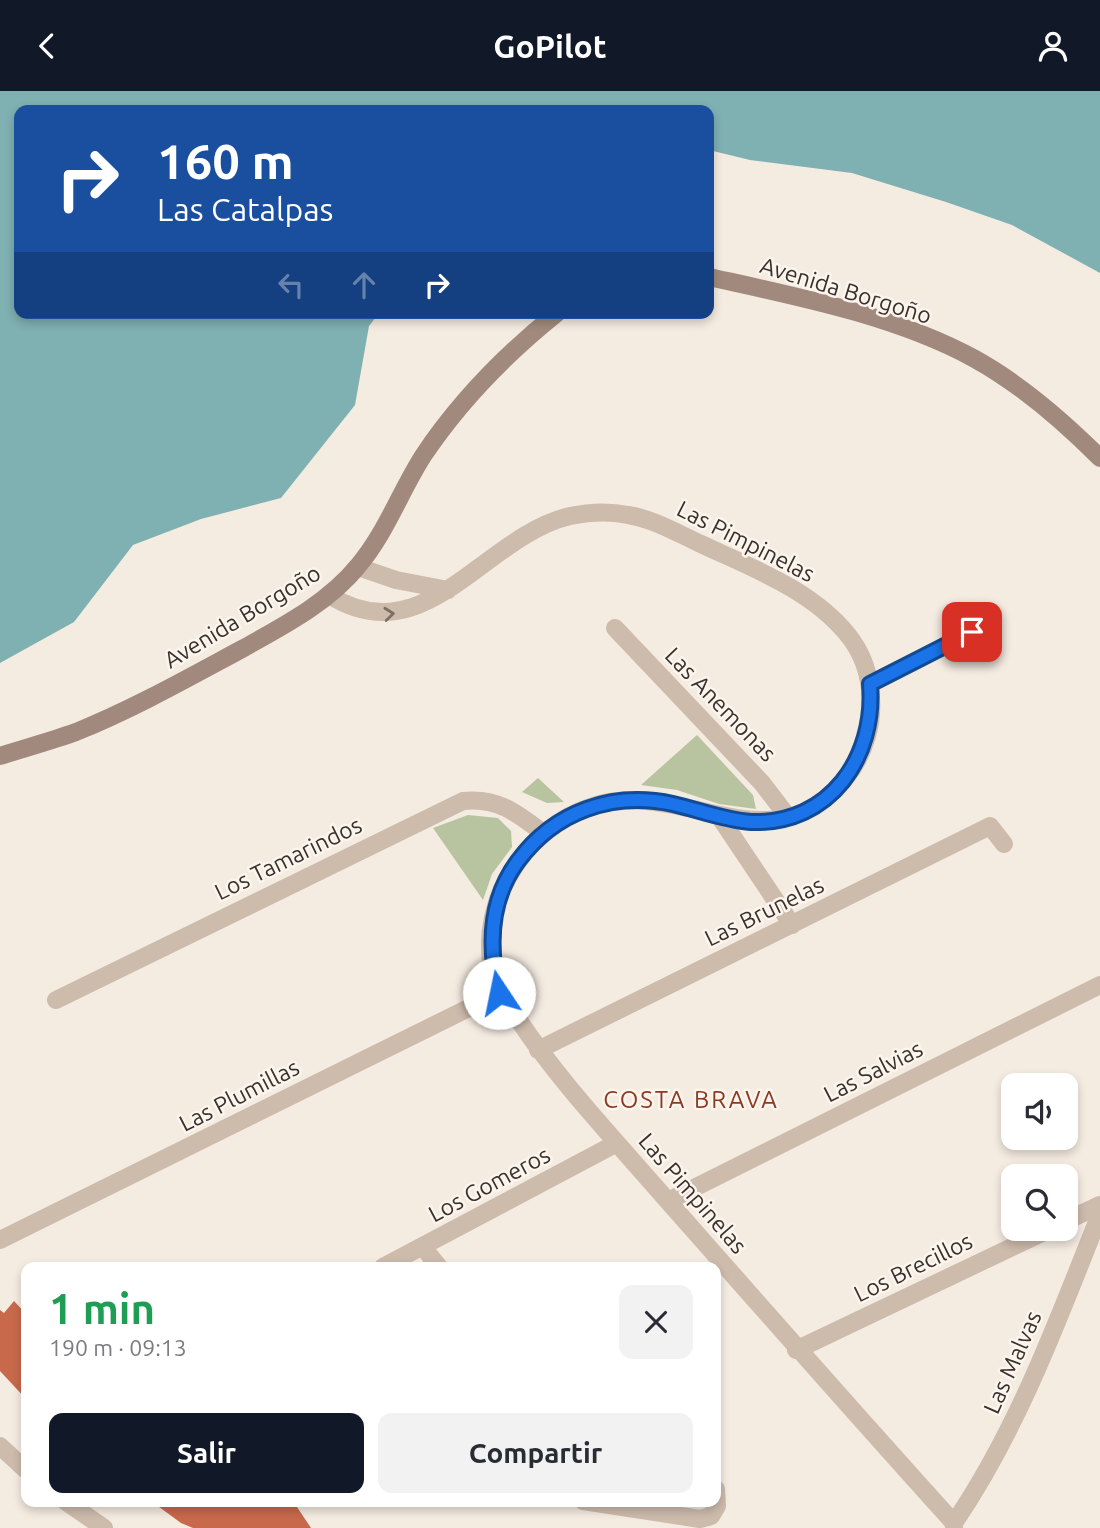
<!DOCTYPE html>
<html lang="es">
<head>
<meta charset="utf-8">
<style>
  body { margin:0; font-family:Ubuntu,sans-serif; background:#f2f2f3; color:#2b2b33; height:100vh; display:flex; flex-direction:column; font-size:26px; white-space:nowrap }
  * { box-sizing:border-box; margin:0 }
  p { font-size:23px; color:#7c7c81 }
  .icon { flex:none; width:38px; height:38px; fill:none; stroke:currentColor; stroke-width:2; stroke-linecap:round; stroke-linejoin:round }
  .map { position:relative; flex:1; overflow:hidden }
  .details { position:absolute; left:21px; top:1171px; width:700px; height:245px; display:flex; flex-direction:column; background:#fff; border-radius:14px; box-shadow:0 4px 10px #0003 }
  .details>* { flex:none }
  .banner { position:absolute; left:14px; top:14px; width:700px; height:214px; border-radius:14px; box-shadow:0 4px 10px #0003; background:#1a4fa0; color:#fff; overflow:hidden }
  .controls { position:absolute; left:1001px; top:982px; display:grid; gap:14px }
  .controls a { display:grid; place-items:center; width:77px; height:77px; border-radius:14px; background:#fff; box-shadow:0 4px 10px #0003; font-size:35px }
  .pin { position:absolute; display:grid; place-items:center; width:60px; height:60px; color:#fff; margin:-30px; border-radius:14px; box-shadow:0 4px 10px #0006 }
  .me { position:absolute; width:77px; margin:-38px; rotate:349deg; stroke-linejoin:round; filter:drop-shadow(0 0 5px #0008) }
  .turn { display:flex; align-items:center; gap:24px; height:147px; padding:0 28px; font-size:32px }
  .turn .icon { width:91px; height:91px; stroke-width:2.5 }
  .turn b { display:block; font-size:49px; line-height:60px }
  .lanes { display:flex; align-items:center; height:66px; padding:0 28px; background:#0003; justify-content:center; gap:35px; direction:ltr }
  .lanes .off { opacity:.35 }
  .round { display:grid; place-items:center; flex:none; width:74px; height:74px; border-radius:14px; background:#f2f2f3 }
  .head { display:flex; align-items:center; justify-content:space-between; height:119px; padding:0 28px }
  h1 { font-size:42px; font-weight:700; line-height:52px; color:#1e9e55 }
  .action { display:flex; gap:14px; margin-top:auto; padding:14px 28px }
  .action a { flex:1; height:80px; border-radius:14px; background:#111827; color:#fff; font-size:28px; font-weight:700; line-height:80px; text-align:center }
  .action a+a { background:#f2f2f3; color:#2b2b33 }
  header { display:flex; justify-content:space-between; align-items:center; height:91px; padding:0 28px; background:#111827; color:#fff; font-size:32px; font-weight:700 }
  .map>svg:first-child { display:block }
  .green { fill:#b8c4a0 }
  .water { fill:#7fb0b2 }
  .building { fill:#c8694b }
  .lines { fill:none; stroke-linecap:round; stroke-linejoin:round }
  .minor { stroke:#cdbbac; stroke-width:18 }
  .secondary { stroke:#a18a7d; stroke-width:18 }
  .oneway { stroke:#7d6f65 }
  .route-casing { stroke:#114b97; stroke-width:18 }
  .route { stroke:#1a73e8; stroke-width:12 }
  .labels { text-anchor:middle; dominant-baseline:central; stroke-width:5; stroke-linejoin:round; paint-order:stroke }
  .street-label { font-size:23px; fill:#3b302b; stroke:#fbf5ee }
  .neighbourhood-label { font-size:24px; letter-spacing:2px; fill:#8c3b22; stroke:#fbf5ee }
</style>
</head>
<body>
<header><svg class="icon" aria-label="back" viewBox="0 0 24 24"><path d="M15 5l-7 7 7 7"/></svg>GoPilot<svg class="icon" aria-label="person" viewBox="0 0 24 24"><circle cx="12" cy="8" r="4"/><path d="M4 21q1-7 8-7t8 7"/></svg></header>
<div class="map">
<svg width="1100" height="1437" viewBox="0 0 1100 1437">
  <rect width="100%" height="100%" fill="#f4ebe1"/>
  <path class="green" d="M697 644 753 704 756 718 719 713 677 699 641 694Z
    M538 687 564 711 547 712 522 701Z
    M468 724 498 727 511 740 512 756 492 783 483 809 433 737Z"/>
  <path class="water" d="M0 0H1100V182L1012 134 946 111 852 82 750 69 709 59V19H19V222H379L369 235 355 314 281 407 201 428 133 454 74 531 0 572Z"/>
  <path class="building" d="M14 1210 26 1223V1308L0 1280V1219L4 1222Z
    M151 1410H293L311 1437H193L181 1432Z"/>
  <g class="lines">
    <path class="minor" d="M358 476 396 489 448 499
      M329 504C425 565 484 445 570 425 589 421 609 420 628 424 654 428 677 442 701 453 752 477 812 499 848 544 860 559 868 579 870 598 875 630 865 664 844 689 771 777 684 689 597 714 522 735 469 822 498 899 503 910 513 921 520 931 554 982 596 1028 637 1075 742 1194 847 1314 954 1432V1437
      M615 537 762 692 788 726
      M870 593 972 541
      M719 725 792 834
      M56 909 463 710C497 706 517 722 543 742
      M538 959 990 735 1004 753
      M668 1110 1100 894
      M1066 1130 1100 1114
      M0 1149 499 902
      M423 1156 439 1176
      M383 1176 617 1052
      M796 1259 1050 1138
      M0 1355 26 1379
      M65 1410 104 1437
      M583 1410 700 1428 711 1425 717 1415 716 1398
      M954 1432C1018 1338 1058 1229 1100 1123"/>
    <path class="secondary" d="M709 186C795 205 897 225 975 268 1022 294 1062 329 1100 367
      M0 665C25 657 51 650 76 641 133 618 188 587 242 558 283 535 328 512 358 475 386 442 400 401 423 365 459 311 506 263 557 222"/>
  </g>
  <defs><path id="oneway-chevron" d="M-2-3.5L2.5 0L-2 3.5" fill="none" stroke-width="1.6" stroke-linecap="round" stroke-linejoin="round" transform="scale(1.75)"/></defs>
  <use class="oneway" href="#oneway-chevron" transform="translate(389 523) rotate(-6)"/>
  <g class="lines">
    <g class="route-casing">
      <path id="route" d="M499 902C488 856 489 809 518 770 555 720 613 700 673 713 699 719 724 729 751 731 830 734 876 666 870 593L972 541"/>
    </g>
    <use href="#route" class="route"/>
  </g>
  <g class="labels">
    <g class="street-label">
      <text transform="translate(846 199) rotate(17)">Avenida Borgoño</text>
      <text transform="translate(746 450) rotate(27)">Las Pimpinelas</text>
      <text transform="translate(242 525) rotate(-31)">Avenida Borgoño</text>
      <text transform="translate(721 613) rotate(46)">Las Anemonas</text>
      <text transform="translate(288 767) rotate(-26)">Los Tamarindos</text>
      <text transform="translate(764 820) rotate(-26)">Las Brunelas</text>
      <text transform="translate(873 980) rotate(-27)">Las Salvias</text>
      <text transform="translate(239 1004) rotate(-27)">Las Plumillas</text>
      <text transform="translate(489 1093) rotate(-28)">Los Gomeros</text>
      <text transform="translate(693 1102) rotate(49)">Las Pimpinelas</text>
      <text transform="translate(913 1176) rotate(-26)">Los Brecillos</text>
      <text transform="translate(1012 1271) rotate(-66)">Las Malvas</text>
    </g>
    <g class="neighbourhood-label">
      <text x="691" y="1008">COSTA BRAVA</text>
    </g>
  </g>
</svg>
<div class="controls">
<a><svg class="icon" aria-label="sound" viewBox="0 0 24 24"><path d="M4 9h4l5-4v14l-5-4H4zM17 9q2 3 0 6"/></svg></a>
<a><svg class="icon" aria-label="search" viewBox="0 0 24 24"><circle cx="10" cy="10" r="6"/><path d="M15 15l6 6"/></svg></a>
</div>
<div class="pin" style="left:972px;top:541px;background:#d93025"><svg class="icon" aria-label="arrive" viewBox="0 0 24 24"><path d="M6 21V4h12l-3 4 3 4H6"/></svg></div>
<svg class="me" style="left:499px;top:902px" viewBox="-20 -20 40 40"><circle r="19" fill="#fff"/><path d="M0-13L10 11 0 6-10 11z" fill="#1a73e8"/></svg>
<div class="banner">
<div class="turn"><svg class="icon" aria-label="right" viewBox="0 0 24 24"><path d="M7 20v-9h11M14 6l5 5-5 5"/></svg><div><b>160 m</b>Las Catalpas</div></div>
<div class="lanes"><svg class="icon off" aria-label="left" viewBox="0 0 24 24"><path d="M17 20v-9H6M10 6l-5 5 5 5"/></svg><svg class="icon off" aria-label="ahead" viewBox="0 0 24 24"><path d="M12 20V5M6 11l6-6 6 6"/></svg><svg class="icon" aria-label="right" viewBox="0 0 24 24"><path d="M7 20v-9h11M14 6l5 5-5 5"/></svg></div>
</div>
<section class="details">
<div class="head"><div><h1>1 min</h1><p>190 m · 09:13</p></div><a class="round"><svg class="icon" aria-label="close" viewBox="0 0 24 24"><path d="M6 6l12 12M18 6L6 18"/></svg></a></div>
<div class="action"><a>Salir</a><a>Compartir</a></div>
</section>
</div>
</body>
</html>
